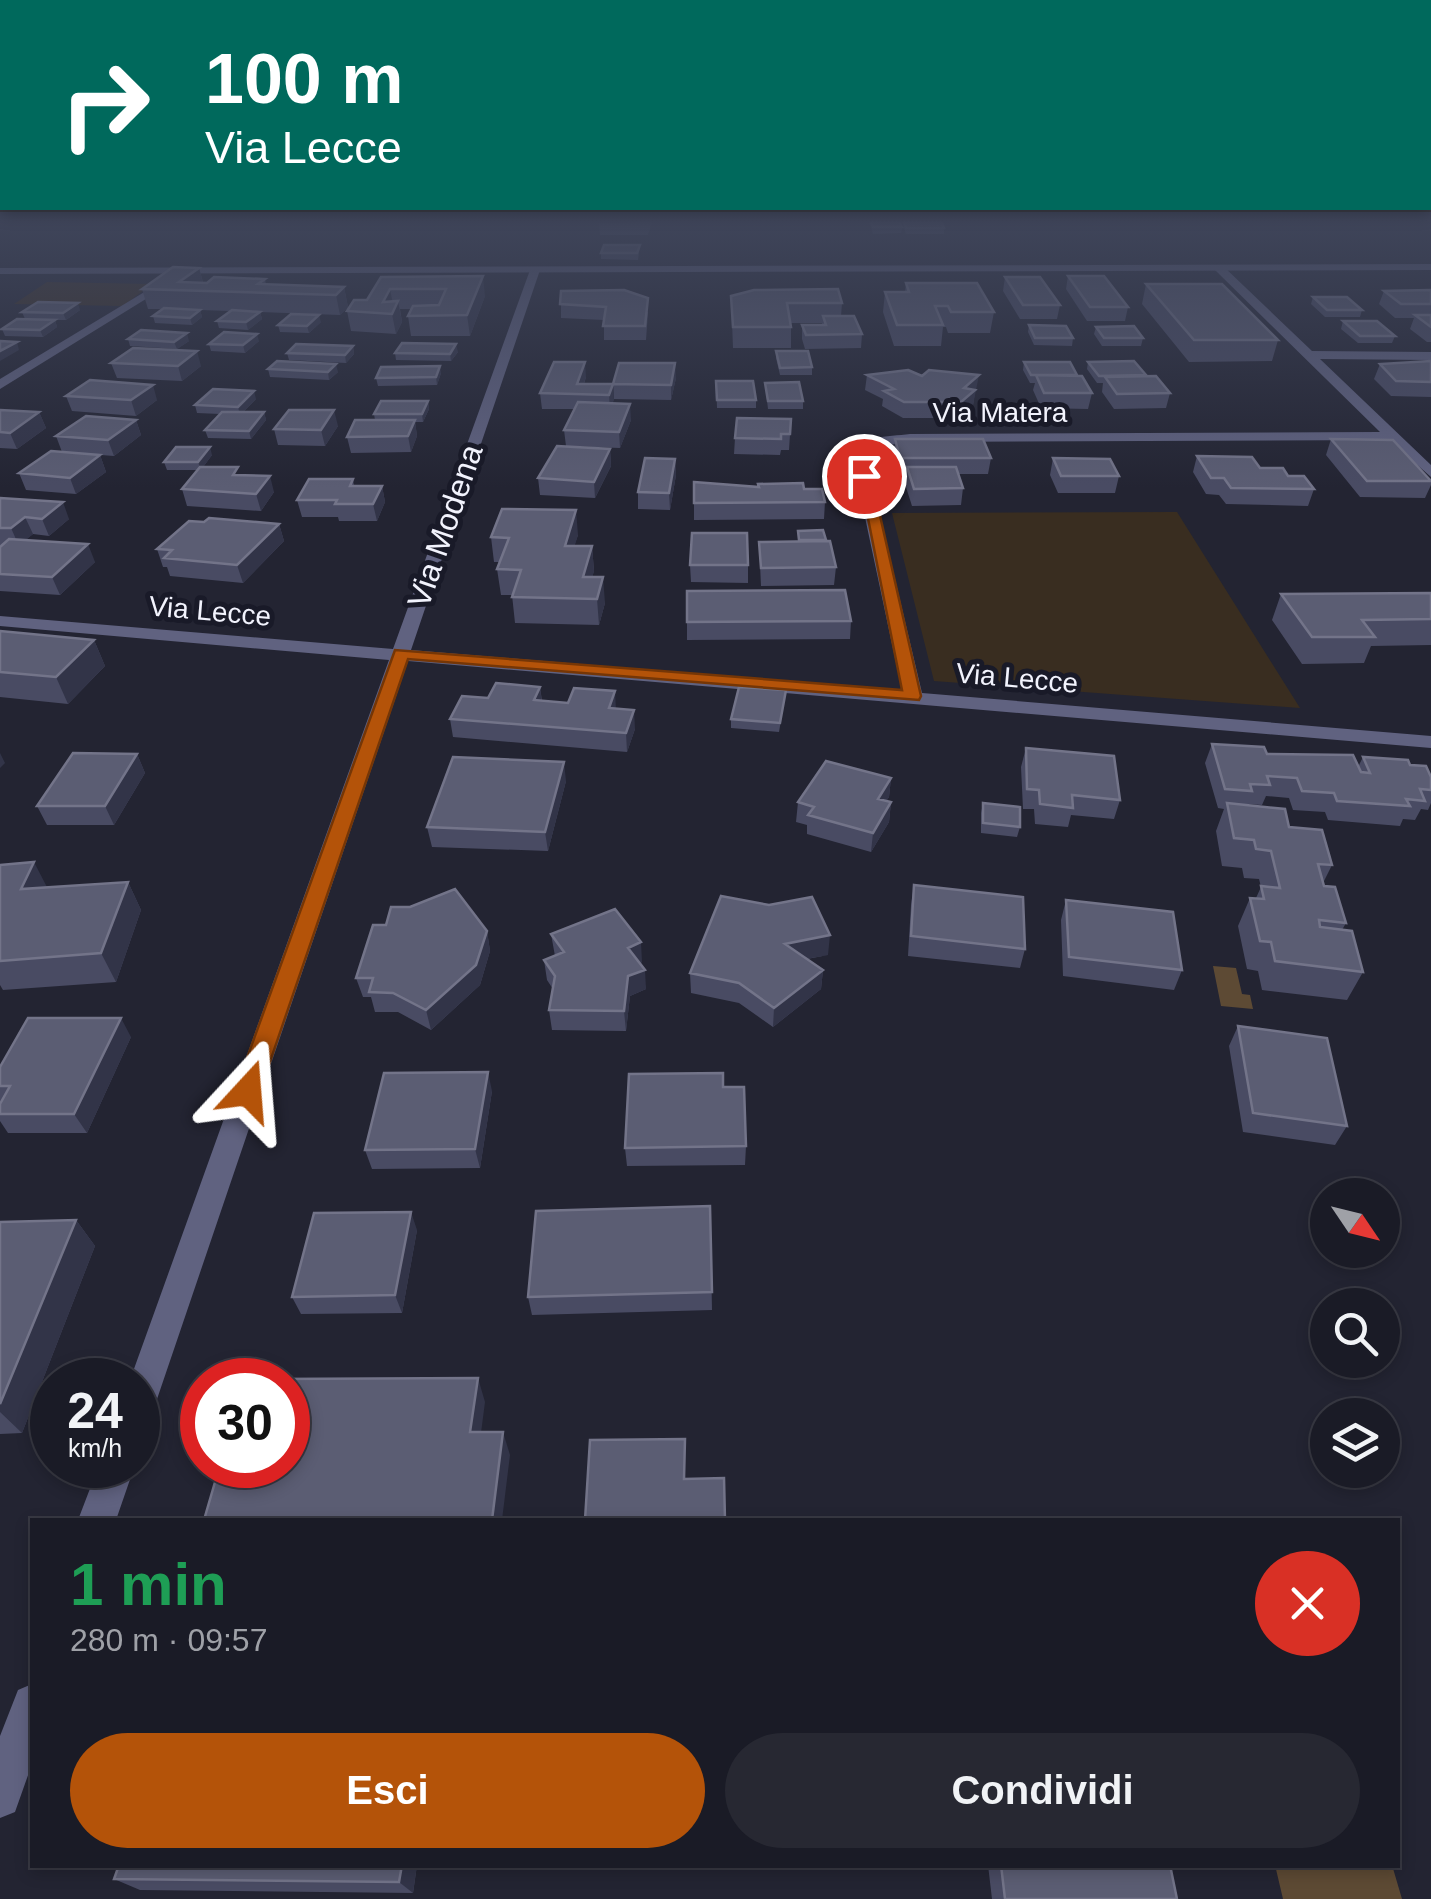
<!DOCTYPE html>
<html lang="it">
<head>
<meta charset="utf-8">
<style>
  body { margin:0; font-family:Arial,sans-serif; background:#272832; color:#f1f3f6; height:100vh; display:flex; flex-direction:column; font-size:38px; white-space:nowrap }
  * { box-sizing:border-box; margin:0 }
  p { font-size:32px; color:#9fa1a7 }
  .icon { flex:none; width:55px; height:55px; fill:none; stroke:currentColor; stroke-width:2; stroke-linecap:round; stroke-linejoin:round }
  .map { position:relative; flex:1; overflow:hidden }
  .side { position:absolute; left:30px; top:1518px; width:1370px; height:350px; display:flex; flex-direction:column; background:#1a1b26; border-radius:0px; box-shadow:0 5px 15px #0003,0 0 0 2px #383943 }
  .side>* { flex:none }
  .hud { position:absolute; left:0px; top:0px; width:1432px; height:210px; box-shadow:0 5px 15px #0003,0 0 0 2px #383943; background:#00695c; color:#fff; overflow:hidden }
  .needle { width:65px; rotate:125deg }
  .buttons { position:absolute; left:1310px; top:1178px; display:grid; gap:20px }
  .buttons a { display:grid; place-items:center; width:90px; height:90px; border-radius:50%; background:#1a1b26; box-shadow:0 5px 15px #0003,0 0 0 2px #383943; font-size:50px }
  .speed { position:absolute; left:30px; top:1358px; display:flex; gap:20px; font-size:50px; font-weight:700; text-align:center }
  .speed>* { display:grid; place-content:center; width:130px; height:130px; border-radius:50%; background:#1a1b26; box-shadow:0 5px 15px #0003,0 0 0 2px #383943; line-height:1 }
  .speed small { font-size:25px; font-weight:400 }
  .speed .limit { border:15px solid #d22; background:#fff; color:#111 }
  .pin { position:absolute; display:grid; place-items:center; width:85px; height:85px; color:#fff; margin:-42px; border:5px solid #fff; border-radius:50%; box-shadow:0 2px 10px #0007 }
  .me { position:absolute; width:110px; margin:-55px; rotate:19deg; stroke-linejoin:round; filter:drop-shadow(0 0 8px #0008) }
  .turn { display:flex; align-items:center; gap:35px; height:210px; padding:0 40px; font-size:45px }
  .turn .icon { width:130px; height:130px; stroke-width:2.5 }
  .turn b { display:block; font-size:70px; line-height:85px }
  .round { display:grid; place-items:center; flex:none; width:105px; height:105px; border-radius:52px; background:#272832 }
  .summary { display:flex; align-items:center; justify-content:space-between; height:170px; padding:0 40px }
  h1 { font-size:60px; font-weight:800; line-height:75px; color:#1e9e55 }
  .action { display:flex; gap:20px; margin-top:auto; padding:20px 40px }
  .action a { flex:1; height:115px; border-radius:60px; background:#b45309; color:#fff; font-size:40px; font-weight:800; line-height:115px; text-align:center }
  .action a+a { background:#272832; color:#f1f3f6 }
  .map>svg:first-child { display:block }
  .green { fill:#392d20 }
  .water { fill:#5d4a34 }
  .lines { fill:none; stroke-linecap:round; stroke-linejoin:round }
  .minor { fill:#606280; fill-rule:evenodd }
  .tertiary { fill:#606280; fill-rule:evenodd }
  .wall { fill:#494b63 }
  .shaded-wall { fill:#323448 }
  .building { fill:#5b5d73; stroke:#737489; stroke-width:2.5 }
  .route { fill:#b45309; stroke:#753606; stroke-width:2.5 }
  .labels { text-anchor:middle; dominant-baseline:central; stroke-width:10; stroke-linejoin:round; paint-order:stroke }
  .far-street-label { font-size:28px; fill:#f2f3fd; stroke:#191a28 }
  .street-label { font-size:32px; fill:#f2f3fd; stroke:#191a28 }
</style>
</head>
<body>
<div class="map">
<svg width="1431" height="1899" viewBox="0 0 1431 1899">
  <rect width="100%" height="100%" fill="#232432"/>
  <path class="green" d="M47 282 152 284 123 306 14 304Z
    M1177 512 1300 708 934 681 892 513Z"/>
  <path class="water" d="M1213 966 1236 968 1242 994 1250 995 1253 1009 1221 1006Z
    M1275 1865H1392L1402 1899H1283Z"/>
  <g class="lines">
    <path class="minor" d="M1215 266H1223L1312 351 1431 352V360L1320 359 1431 465V477L1389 440 910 442 875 447 868 453 867 461 922 693 1431 736V748L408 661 155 1405 150 1417 138 1422V1380H130L389 660 0 626V616L393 649 530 270 535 267 540 270 411 650 902 691 853 461C856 434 888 437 910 434L1380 432 1215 270Z
      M166 279 175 281 0 389V379Z
      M99 1465H135L116 1520H78Z
      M32 1684V1764L15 1812 0 1818V1736L18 1690Z"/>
    <path class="tertiary" d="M1431 264V270L0 274V268Z"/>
  </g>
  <path class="wall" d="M652 222 648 235H600L599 223Z
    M869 222H899L902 227 901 233 873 234Z
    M902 222H942L944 228V234H906Z
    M640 245 638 260 601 259V253Z
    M199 268 203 282 265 279 266 285 344 287 348 307 340 315 260 312 262 319 248 330 219 328 217 321 230 311 200 310 202 317 192 325 155 323 153 316 163 309H148L142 289Z
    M1068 276 1128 307 1125 321H1087L1066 289Z
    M381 277 485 296 470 336H411L408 316 411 309H400L402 322 396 334 351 331 347 311 367 300Z
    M1005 277 1060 305 1057 319H1020L1003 291Z
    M906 283 994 312 990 333H948L946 327H943L941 346H894L883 312 885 292H905Z
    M1146 284 1278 340 1272 361 1189 362 1142 304Z
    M1431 290V342H1427L1410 329 1414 318H1395L1379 304 1384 291Z
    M561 291 648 312 646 340H604V320L561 318Z
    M731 296 842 303 841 316 862 334 861 348 805 349 802 339V325H822V323H791V348H733Z
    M1313 297 1362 310 1360 317H1325L1311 304Z
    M80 310 66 320H55L57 327 43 337 5 336 2 329 25 319 22 312Z
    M1343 321 1395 336 1392 343H1358L1341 329Z
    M321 322 309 333 280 332 278 325Z
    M1029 325 1073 338 1072 346 1034 345 1028 332Z
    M1096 327 1143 338 1141 346H1102L1094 334Z
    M128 339 189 341 177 349 130 346Z
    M259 341 245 353 211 351 209 344Z
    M353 346 354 354 346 363 289 360 287 353Z
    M776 351 812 367V375H780L776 358Z
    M458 352 451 361 396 360 395 353Z
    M1431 361V397L1391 396 1374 379 1380 364Z
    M1024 362 1077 376 1092 393 1088 409 1041 408 1033 390 1035 383H1030L1023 370Z
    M1088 362 1146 375 1170 393 1166 408 1114 409 1102 392 1103 383H1097L1087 369Z
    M111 363 201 366 182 381 117 378Z
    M268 369 338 372 329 380 270 377Z
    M441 373 437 385 378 386 376 378Z
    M867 375 922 376 977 390 975 392 973 405 959 418H903L882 406 883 399 865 390Z
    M586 377 584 384H613L612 403 631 420 620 448 566 446 564 430 574 409H542L540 393Z
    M676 378 671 400 614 399 613 384Z
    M716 381 756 400V408H717Z
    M765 383 803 401V409H768Z
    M66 396 157 400 136 416 72 411Z
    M256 399 243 412H264L266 420 251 439 208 438 205 430 220 414 197 413 195 405Z
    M428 401 429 409 423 422H415L417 436 411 452 351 453 347 437 375 420 374 414Z
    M0 410 39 412 46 428 17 449 0 448Z
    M791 419 789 450H781L780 455 734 454 735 438Z
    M136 420 141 435 114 456 62 452 56 436Z
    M338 426 325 446 278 445 274 429Z
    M895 439 991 458 988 474H958L963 488 961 505 912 506 905 484 906 474H899L894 455Z
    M1331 439 1431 479V485L1425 498 1360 497 1326 455Z
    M610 449 611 466 595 498 540 495 538 478Z
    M100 455 106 472 76 494 26 490 19 473Z
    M212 455 203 467 240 475 274 492 261 511 187 506 182 489 197 470H167L164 462Z
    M1197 456 1260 468 1288 476 1314 489 1308 506 1226 504 1219 495 1206 494 1193 472Z
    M1053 458 1119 476 1115 493H1058L1050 475Z
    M675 459 676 475 670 510 638 509V492Z
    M353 479 354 486H382L385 502 377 521H339L338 517H302L297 500Z
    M694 482 804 489 825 502 824 519 694 520Z
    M0 498 69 519 49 536 33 534 25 540 95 562 60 595 0 591V547L2 545H0Z
    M204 522 279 524 284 541 243 583 170 576 167 567H163L157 549Z
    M798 531 826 541 836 567 834 585 761 586 759 542 798 541Z
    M578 535 574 546H592L594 571 592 577 605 603 599 625 515 623 512 595H501L497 569 500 562H494L491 537Z
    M690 565H748V583L691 582Z
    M687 591 851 621 850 639 687 640Z
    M1431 593V645L1371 646 1364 663 1302 664 1272 620 1281 594Z
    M0 631 94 640 105 666 68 704 0 697Z
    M540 687 542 701 635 729 627 752 453 737 450 719 488 698Z
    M786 690 779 732 731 728V719Z
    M1212 744 1267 754 1358 767 1363 757 1410 765 1431 777V803L1428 810 1421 809 1415 820 1403 819 1400 826 1328 820 1325 812 1293 810 1289 798 1266 796 1262 805 1247 804 1246 805 1289 827 1332 865 1323 883 1346 923 1342 930 1363 972 1347 1000 1262 990 1258 971 1247 969 1238 926 1250 898H1256L1261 887 1259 879 1244 878 1242 868 1222 866 1216 831 1224 809 1218 808 1205 763Z
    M1026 748 1120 800 1114 819 1071 815 1068 827 1035 824 1034 809H1023L1021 767Z
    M137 754 145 773 114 825H47L37 806Z
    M891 778 889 797 886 801 891 802 889 822 871 852 807 834V825L796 822 798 802Z
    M566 781 548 851 432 847 427 827Z
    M983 803 1020 827 1017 837 981 833V813Z
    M0 865 47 887 128 882 141 910 116 982 3 990 0 985Z
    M914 885 1025 949 1020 968 908 956 911 905Z
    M1066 900 1182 970 1174 990 1063 976 1061 920Z
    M487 931 490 951 480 985 431 1030 398 1012H375L371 997H363L356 978Z
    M551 934 642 962 640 963 646 989 630 996 626 1031 552 1030 549 1010 553 989 547 980 544 960 555 956Z
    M828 955 807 959 823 970 821 989 773 1027 739 1003 691 993 690 973Z
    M1238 1026 1347 1126 1335 1145 1243 1132 1229 1046Z
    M131 1037 87 1133H8L0 1121V1067Z
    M723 1087 746 1146 745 1165 627 1166 625 1148Z
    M492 1091 480 1168 372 1169 365 1150Z
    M710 1206 712 1310 532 1315 528 1297Z
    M76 1220 95 1246 22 1433 0 1434V1222Z
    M417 1230 402 1313 301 1314 292 1297Z
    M417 1865 413 1893 140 1890 114 1879Z
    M988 1865H1170L1177 1899H992Z"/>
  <path class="shaded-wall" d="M199 268 204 287 179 282Z
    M483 276 485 296 470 336 467 315Z
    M344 287 348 307 340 315 336 295Z
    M390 289 394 309 383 302Z
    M398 301 402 322 396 334 392 314Z
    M78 303 80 310 66 320 63 313Z
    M200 310 202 317 192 325 190 318Z
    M260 312 262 319 248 330 246 322Z
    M319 315 321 322 309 333 307 326Z
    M55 320 57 327 43 337 40 330Z
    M187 333 189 341 177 349 174 342Z
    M257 334 259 341 245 353 243 345Z
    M17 342 19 350 0 361V351Z
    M456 344 458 352 451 361 450 354Z
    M353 346 354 354 346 363 345 355Z
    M197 351 201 366 182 381 178 366Z
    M585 362 586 377 580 394 577 384Z
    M675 363 676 378 671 400V385Z
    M336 364 338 372 329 380 328 372Z
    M440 366 441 373 437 385 436 377Z
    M979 375 973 405 959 418 964 388Z
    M613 384 614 400 610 410 609 395Z
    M153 385 157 400 136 416 131 400Z
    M254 391 256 399 240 415 238 407Z
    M428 401 429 409 423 422 422 414Z
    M630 404 631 420 620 448 619 432Z
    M334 410 338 426 325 446 321 430Z
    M39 412 46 428 17 449 10 433Z
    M264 412 266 420 251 439 249 431Z
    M136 420 141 435 114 456 108 440Z
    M415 420 417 436 411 452 408 436Z
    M210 447 212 455 201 470 198 462Z
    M610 449 611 466 595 498 594 482Z
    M100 455 106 472 76 494 70 478Z
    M675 459 676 475 670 510 669 493Z
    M270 476 274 492 261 511 256 494Z
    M382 486 385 502 377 521 373 504Z
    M63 502 69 519 49 536 42 519Z
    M576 510 578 535 567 571 565 546Z
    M25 517 33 534 19 546 11 528Z
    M279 524 284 541 243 583 237 565Z
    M88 544 95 562 60 595 52 577Z
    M592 546 594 571 586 599 583 577Z
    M603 577 605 603 599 625 597 599Z
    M94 640 105 666 68 704 56 677Z
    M540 687 542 705 534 700Z
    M615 691 616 710 609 708Z
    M634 710 635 729 627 752 626 733Z
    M0 753 5 763 0 768Z
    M137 754 145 773 114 825 105 806Z
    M564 762 566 781 548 851 545 832Z
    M891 778 889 797 876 818 878 799Z
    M891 802 889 822 871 852 873 833Z
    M34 862 49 891 21 889Z
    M128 882 141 910 116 982 101 953Z
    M487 931 490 951 480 985 431 1030 426 1010Z
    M830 935 828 955 783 963 785 944Z
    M641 942 642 962 629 967 628 948Z
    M645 970 646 989 630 996 626 1031 624 1011 628 976Z
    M823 970 821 989 773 1027 774 1008Z
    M121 1018 131 1037 87 1133 74 1114Z
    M488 1072 492 1091 480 1168 475 1149Z
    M411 1212 417 1230 402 1313 395 1295Z
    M76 1220 95 1246 22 1433 0 1412V1404Z
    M478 1378 485 1402 478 1456 470 1432Z
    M503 1432 510 1455 502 1520H492Z
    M402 1865H417L413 1893 399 1882Z"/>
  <path class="building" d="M871 222H899L902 227H873Z
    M904 222H942L944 228H906Z
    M604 245H640L637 253H601Z
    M173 267 199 268 179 282 207 283 214 277 265 279 258 284 344 287 336 295 142 289Z
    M483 276 467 315 408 316 413 306 439 305 446 289H390L383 302 398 301 392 314 347 311 354 300H367L381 277Z
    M1068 276H1104L1128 307H1090Z
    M1005 277H1040L1060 305H1023Z
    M906 283H977L994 312H951L948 306H935L943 325H897L885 292H909Z
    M1146 284H1222L1278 340H1194Z
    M838 289 842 303H787L791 327H733L731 296 754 290Z
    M624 290 648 298 645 326H603L606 307 560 304 561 291Z
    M1431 290V304H1401L1384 291Z
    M1313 297H1347L1362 310H1327Z
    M38 302 78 303 63 313 22 312Z
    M164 308 200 310 190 318 153 316Z
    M232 310 260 312 246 322 217 321Z
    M291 314 319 315 307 326 278 325Z
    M1415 315H1431V327Z
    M823 316H854L862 334 806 335 802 325H826Z
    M17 319 55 320 40 330 2 329Z
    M1343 321H1377L1395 336H1360Z
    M1029 325 1066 326 1073 338H1035Z
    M1134 326 1143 338H1104L1096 327Z
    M141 330 187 333 174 342 128 339Z
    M224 332 257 334 243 345 209 344Z
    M0 341 17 342 0 351Z
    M402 343 456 344 450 354 395 353Z
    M296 344 353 346 345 355 287 353Z
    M133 348 197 351 178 366 111 363Z
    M776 351H808L812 367 780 368Z
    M277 361 336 364 328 372 268 369Z
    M1134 361 1146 375 1099 376 1088 362Z
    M1431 361V382L1396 381 1380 364Z
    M554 362H585L577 384H613L609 395 540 393Z
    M1024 362H1070L1077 375H1031Z
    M619 363H675L671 385 613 384Z
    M440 366 436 377 376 378 381 367Z
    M908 370 922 376 929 370 979 375 964 388 975 390 961 402H904L884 391 894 389 867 375Z
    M1036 375 1082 376 1092 393H1044Z
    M1156 376 1170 393 1117 394 1105 377Z
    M90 380 153 385 131 400 66 396Z
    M716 381H753L756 400H717Z
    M799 382 803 401H768L765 383Z
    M213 389 254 391 238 407 195 405Z
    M381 401H428L422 414H374Z
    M578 402 630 404 619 432 564 430Z
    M0 410 39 412 10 433 0 432Z
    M289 410H334L321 430 274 429Z
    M222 412H264L249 431 205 430Z
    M86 416 136 420 108 440 56 436Z
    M737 418 791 419 790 434H781V439L735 438Z
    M355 420H415L408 436 347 437Z
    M895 439H983L991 458H900Z
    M1331 439 1393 440 1431 481H1367Z
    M557 446 610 449 594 482 538 478Z
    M176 447H210L198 462H164Z
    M51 451 100 455 70 478 19 473Z
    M1197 456 1252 457 1260 468H1283L1288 476H1304L1314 489 1231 488 1224 478H1211Z
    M645 458 675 459 669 493 638 492Z
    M1053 458 1110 459 1119 476H1061Z
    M200 467H238L233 475 270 476 256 494 182 489Z
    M907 467H956L963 488 914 489Z
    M309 479H353L350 486H382L373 504H335L337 500H297Z
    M694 482 759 487 758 484 803 483 804 489H822L825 502 694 503Z
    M0 498 63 502 42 519 25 517 11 528H0Z
    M502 509 576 510 565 546H592L583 577H603L597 599 512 597 521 570 497 569 509 538 491 537Z
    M209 518 279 524 237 565 164 558 172 550 157 549 189 521 204 522Z
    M823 530 826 540H799L798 531Z
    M692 533H747L748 565H690Z
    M9 539 88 544 52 577 0 574V547Z
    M830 541 836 567 761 568 759 542Z
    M845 590 851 621 687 622V591Z
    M1431 593V619L1362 620 1375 637H1312L1281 594Z
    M0 631 94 640 56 677 0 672Z
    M496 683 540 687 534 700 568 703 574 688 615 691 609 708 634 710 626 733 450 719 462 696 488 698Z
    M739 687 786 690 780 723 731 719Z
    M1212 744 1264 747 1267 754 1353 755 1361 772 1370 773 1363 757 1408 760 1410 765 1426 766 1431 777V790L1420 789 1425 801 1406 799 1410 806 1337 801 1334 793 1302 791 1297 778 1267 776 1270 785 1250 784 1252 791 1225 789Z
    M1026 748 1114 756 1120 800 1072 795 1073 808 1040 804 1039 790 1027 789Z
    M73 753 137 754 105 806H37Z
    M453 757 564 762 545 832 427 827Z
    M826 761 891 778 878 799 891 802 873 833 808 815 814 807 798 802Z
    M983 803 1020 807V827L983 823Z
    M1227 803 1285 809 1289 827 1322 830 1332 865 1318 864 1324 886 1335 887 1346 923 1319 920 1320 927 1352 931 1363 972 1275 961 1271 942 1260 941 1250 898 1264 899 1261 886 1280 888 1271 851 1256 849 1254 840 1234 838Z
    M34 862 21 889 128 882 101 953 0 961V865Z
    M914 885 1023 897 1025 949 911 936Z
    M455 889 487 931 476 965 426 1010 393 993 369 992 373 978H356L373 925H386L391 907H410Z
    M721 896 769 905 812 897 830 935 785 944 823 970 774 1008 739 983 690 973Z
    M1066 900 1173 912 1182 970 1069 957Z
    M615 909 641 942 628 948 645 970 628 976 624 1011 549 1010 555 976 544 960 564 952 551 934Z
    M28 1018H121L74 1114H0V1104L10 1086H0V1067Z
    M1238 1026 1327 1038 1347 1126 1253 1113Z
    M488 1072 475 1149 365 1150 384 1073Z
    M723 1073V1087H744L746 1146 625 1148 629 1074Z
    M710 1206 712 1292 528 1297 536 1211Z
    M411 1212 395 1295 292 1297 314 1213Z
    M76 1220 0 1404V1222Z
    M478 1378 470 1432H503L492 1520H204L220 1465H288V1380H270L271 1379Z
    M685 1439 684 1479 724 1478 725 1520H585L590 1440Z
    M119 1865H402L399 1882 114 1879Z
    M1001 1865H1170L1177 1899H1005Z"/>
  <linearGradient id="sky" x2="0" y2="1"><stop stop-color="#13141c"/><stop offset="0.45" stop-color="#3f455a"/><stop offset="1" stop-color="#3f455a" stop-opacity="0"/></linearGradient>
  <rect width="1431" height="488" fill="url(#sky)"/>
  <path class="route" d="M859 473 871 476 921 696 919 700 408 659 260 1091 257 1098H238L235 1091 395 650 902 690Z"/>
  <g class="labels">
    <g class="far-street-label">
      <text x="1000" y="412">Via Matera</text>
      <text transform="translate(210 611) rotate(5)">Via Lecce</text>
      <text transform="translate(1017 678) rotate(5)">Via Lecce</text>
    </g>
    <g class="street-label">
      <text transform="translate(445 526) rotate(-71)">Via Modena</text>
    </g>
  </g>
</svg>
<div class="buttons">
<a><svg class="needle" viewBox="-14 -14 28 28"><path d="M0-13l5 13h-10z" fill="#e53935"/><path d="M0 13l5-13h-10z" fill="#9fa1a7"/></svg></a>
<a><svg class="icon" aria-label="search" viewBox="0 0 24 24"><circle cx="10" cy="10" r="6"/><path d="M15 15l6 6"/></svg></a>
<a><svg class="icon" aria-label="layers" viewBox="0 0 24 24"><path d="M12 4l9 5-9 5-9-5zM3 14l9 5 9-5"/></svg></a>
</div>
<div class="speed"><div>24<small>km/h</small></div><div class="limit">30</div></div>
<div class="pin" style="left:864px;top:476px;background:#d93025"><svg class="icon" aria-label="arrive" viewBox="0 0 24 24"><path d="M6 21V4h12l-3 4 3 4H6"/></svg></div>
<svg class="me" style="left:248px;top:1091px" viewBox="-20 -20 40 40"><path d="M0-17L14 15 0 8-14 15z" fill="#b45309" stroke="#fff" stroke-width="4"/></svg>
<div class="hud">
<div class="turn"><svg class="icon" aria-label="right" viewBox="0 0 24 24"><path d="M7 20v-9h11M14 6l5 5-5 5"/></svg><div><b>100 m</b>Via Lecce</div></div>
</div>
<section class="side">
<div class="summary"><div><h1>1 min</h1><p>280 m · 09:57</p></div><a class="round" style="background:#d93025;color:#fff"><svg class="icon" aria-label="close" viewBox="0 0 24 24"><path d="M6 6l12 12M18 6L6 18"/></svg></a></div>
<div class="action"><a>Esci</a><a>Condividi</a></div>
</section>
</div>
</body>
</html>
